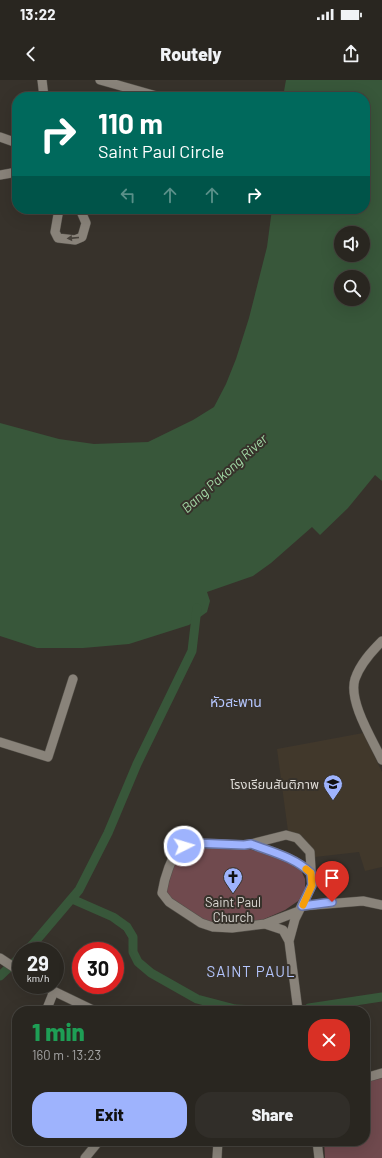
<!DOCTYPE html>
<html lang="en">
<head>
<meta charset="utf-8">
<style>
  body { margin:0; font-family:Barlow,"Noto Sans Thai",sans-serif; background:#312e29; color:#f1f3f6; height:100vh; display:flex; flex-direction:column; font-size:15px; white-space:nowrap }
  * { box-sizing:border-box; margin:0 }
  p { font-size:13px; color:#a5a5a5 }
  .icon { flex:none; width:22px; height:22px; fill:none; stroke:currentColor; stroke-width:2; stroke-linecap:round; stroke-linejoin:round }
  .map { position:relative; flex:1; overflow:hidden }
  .drawer { position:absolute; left:12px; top:926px; width:358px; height:140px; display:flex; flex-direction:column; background:#292620; border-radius:16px; box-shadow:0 4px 16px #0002,0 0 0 1px #45433e }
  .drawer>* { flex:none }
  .top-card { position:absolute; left:12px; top:12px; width:358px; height:122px; border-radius:16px; box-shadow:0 4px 16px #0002,0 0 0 1px #45433e; background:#00695c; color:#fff; overflow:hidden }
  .fabs { position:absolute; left:334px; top:146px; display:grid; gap:8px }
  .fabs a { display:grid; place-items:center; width:36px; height:36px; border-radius:50%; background:#292620; box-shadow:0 4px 16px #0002,0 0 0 1px #45433e; font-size:20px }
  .speed { position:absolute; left:12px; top:862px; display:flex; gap:8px; font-size:20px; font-weight:700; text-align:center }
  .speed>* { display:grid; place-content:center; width:52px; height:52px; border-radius:50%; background:#292620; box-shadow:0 4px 16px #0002,0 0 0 1px #45433e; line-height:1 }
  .speed small { font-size:10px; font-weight:400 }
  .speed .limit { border:6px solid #d22; background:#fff; color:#111 }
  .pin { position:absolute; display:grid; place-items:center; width:34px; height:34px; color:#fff; margin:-41px -17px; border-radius:50% 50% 50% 0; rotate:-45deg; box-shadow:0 0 4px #0007 }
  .pin .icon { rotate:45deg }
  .me { position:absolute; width:44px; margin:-22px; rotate:85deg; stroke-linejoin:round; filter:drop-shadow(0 0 3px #0008) }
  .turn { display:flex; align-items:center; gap:14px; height:84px; padding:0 20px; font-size:18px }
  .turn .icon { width:52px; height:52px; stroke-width:2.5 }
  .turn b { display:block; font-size:28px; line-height:34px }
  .lanes { display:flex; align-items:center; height:38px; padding:0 20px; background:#0003; justify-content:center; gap:20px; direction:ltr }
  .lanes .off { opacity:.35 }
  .round { display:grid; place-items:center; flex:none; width:42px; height:42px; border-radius:16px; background:#312e29 }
  .headline { display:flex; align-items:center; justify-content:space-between; height:68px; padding:0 20px }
  h1 { font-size:24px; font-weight:800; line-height:30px; color:#1e9e55 }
  .cta { display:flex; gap:8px; margin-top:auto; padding:8px 20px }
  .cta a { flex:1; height:46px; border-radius:16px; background:#9eb3fd; color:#111; font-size:16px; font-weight:800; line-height:46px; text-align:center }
  .cta a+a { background:#312e29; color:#f1f3f6 }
  .status { display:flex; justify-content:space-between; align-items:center; height:28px; padding:0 20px; background:#292620; direction:ltr }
  .status svg { height:11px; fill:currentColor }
  header { display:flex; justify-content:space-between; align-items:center; height:52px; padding:0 20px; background:#292620; font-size:18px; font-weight:800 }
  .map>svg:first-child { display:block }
  .built { fill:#41382b }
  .green { fill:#704a4e }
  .water { fill:#38573a; fill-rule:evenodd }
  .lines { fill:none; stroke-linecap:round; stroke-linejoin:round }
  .canal { stroke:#38573a; stroke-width:9 }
  .minor-casing { stroke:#545049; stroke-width:10 }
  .minor { stroke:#89837a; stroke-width:9 }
  .oneway { fill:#47423b }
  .route-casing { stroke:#6774a4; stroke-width:10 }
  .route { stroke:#9eb3fd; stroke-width:7 }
  .slow { stroke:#f59e0b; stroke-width:7 }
  .labels { text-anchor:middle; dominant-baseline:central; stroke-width:4; stroke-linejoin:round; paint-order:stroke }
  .poi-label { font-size:13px; fill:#dddad5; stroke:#37322b; text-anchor:end }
  .water-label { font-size:14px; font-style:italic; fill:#a2d8a5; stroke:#37322b }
  .neighbourhood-label { font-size:14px; fill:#b4c5fc; stroke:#37322b }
  .quarter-label { font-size:15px; letter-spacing:1px; fill:#b4c5fc; stroke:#37322b }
</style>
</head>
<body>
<div class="status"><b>13:22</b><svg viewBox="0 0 49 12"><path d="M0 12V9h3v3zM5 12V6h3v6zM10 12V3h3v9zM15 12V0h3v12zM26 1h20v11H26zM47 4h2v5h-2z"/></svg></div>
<header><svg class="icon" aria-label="back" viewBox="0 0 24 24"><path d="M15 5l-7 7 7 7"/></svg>Routely<svg class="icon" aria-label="share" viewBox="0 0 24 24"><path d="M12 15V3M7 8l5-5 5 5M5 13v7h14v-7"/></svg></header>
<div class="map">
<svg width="382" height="1078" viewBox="0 0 382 1078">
  <rect width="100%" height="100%" fill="#37322b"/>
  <path class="built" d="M363 653 382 692V787L365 791 359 772 315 777 309 765 302 756 288 751 277 669Z"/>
  <path class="green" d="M193 767 245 768 286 779 300 788 305 799V810L301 819 285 830 262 840 233 845 203 841 171 820 166 814C168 802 173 782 182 773 185 770 190 769 193 767Z
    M382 998V1078H325L324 1061H365V1002Z"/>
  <path class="water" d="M286 0H382V401L375 395 348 428 320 455 312 447 271 483 253 496 207 512 210 521 207 532 189 545 129 564 83 568H37L0 556V343L59 359 94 364 148 362 193 340 214 327 226 304 236 279 249 238 267 167 272 129H365V17H283ZM341 153H363V175H341ZM341 197H363V219H341Z"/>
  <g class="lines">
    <path class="canal" d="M72 819 113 837 127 847 133 857V872L138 882 151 893 197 919 235 929 281 931
      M26 871 34 863 79 810 108 753 137 684 192 571 197 528
      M0 896 21 876
      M309 928 382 917
      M289 931 296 930"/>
    <g class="minor-casing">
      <path id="minor" d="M42 0 44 17
        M100 0 160 17
        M0 57 17 63
        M0 95 17 92
        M59 129 55 152 58 158 75 160 82 157 86 143 80 129
        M382 561C371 572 360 584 355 599 348 621 372 659 382 680
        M0 662 48 677 73 599
        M251 764 286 755 297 758 310 772 312 805 295 839 289 861
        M302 826 363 821 382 825
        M299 831 265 844 232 848 213 847 201 843 169 822 162 813C164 800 171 774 183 766 192 761 232 765 244 765L251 764C272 772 294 777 311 793
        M265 844 283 850 289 861 298 931
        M0 878 21 892
        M41 905 95 931
        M46 931 54 911
        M365 998 382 993
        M317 1061 319 1078
        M85 1078 99 1061
        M217 1078 218 1061"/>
    </g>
    <use href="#minor" class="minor"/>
  </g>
  <defs><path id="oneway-solid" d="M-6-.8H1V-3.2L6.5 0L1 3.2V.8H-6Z"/></defs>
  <use class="oneway" href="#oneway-solid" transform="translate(73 158) rotate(175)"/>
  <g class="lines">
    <g class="route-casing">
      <path id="route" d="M184 766 194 763 244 765 251 764C272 772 294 777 311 793L312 805 302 826 332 822"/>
    </g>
    <use href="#route" class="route"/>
    <path class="slow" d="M303 825 312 805 311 793 306 789"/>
  </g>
  <defs>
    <g id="school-pin" transform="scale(1)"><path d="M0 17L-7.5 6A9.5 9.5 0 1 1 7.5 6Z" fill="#9eb3fd" stroke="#37322b"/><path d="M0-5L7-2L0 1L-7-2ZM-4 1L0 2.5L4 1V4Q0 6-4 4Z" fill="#111"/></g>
    <g id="church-pin" transform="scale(1)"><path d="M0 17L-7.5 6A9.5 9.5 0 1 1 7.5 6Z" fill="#9eb3fd" stroke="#37322b"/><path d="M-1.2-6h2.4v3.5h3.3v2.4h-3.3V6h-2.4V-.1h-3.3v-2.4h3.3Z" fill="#111"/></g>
  </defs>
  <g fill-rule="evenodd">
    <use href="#school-pin" x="333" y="704"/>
    <use href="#church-pin" x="233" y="797"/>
  </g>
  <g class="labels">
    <g class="poi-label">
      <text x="319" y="704">โรงเรียนสันติภาพ</text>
      <text x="233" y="822" text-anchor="middle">Saint Paul<tspan x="233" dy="15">Church</tspan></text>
    </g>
    <g class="water-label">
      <text transform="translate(224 393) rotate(-42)">Bang Pakong River</text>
    </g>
    <g class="neighbourhood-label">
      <text x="236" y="621">หัวสะพาน</text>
    </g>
    <g class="quarter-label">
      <text x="251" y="891">SAINT PAUL</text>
    </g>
  </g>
</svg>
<div class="fabs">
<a><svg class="icon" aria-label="sound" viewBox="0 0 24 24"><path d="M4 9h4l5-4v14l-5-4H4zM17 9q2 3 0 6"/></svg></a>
<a><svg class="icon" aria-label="search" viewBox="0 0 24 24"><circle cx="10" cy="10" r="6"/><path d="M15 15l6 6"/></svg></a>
</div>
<div class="speed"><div>29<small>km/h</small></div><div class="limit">30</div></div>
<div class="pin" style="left:332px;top:822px;background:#d93025"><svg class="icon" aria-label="arrive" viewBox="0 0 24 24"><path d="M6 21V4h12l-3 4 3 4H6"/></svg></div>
<svg class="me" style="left:184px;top:766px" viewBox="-20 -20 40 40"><circle r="17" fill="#9eb3fd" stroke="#fff" stroke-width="3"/><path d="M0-11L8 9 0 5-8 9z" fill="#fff"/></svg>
<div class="top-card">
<div class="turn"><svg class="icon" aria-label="right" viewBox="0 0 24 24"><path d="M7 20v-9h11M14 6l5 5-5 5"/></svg><div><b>110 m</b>Saint Paul Circle</div></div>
<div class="lanes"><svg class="icon off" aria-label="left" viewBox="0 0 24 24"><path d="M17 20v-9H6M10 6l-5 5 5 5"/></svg><svg class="icon off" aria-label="ahead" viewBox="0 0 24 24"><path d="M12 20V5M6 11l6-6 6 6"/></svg><svg class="icon off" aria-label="ahead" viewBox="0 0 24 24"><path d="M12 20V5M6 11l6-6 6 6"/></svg><svg class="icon" aria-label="right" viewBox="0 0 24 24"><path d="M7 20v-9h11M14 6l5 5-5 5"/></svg></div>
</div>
<section class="drawer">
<div class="headline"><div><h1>1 min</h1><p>160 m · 13:23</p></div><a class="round" style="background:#d93025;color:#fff"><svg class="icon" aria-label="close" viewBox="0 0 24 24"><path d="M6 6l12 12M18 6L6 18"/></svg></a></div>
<div class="cta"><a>Exit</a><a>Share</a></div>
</section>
</div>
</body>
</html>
